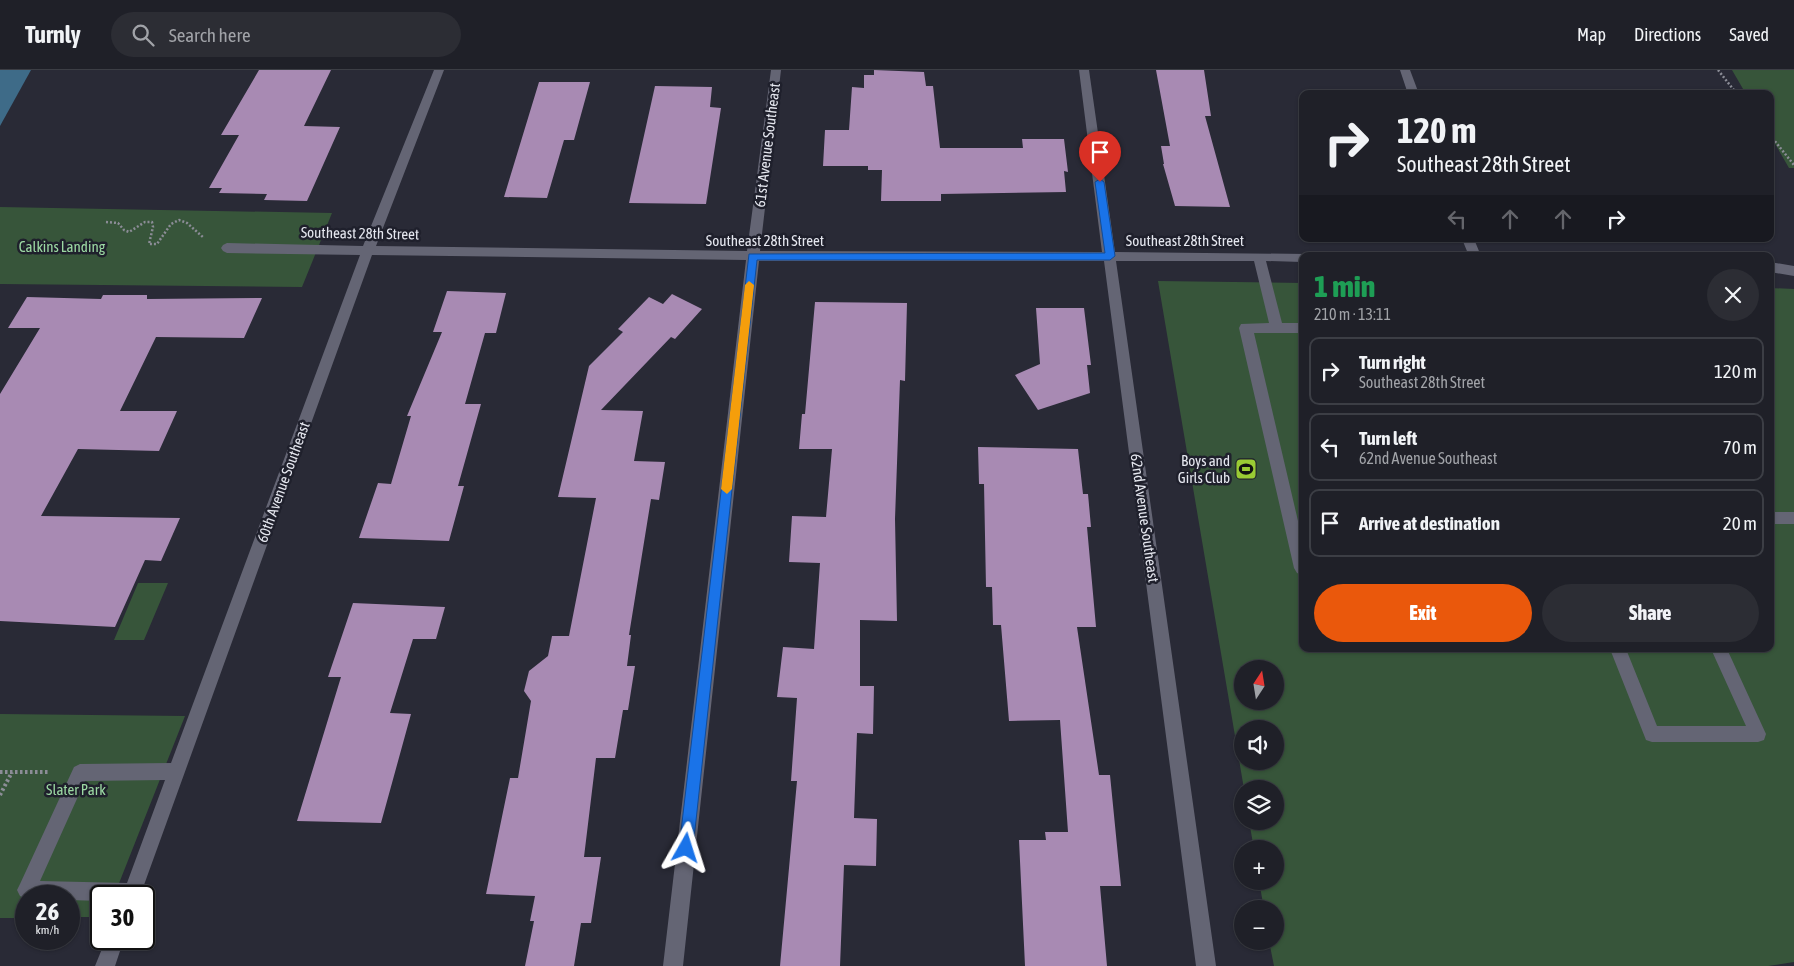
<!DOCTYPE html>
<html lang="en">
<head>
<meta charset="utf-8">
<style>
  body { margin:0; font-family:"Asap Condensed",sans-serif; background:#2c2d34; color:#f1f3f6; height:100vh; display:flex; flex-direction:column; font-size:19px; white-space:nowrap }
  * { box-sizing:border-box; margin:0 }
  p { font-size:16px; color:#a1a3a8 }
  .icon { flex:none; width:28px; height:28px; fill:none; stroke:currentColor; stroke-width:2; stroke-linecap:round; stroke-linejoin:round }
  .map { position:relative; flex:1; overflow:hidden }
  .panel { position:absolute; left:1299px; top:182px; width:475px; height:400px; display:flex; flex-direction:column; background:#1f2028; border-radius:10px; box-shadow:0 1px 4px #0004,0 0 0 1px #3c3e45 }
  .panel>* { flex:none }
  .banner { position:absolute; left:1299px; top:20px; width:475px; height:152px; border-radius:10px; box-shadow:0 1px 4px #0004,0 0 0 1px #3c3e45; background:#1f2028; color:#f1f3f6; overflow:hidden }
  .needle { width:32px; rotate:12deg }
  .buttons { position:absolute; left:1234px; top:590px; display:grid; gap:10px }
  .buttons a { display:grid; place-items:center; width:50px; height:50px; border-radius:50%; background:#1f2028; box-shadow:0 1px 4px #0004,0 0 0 1px #3c3e45; font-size:25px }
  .speed { position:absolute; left:15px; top:815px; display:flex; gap:10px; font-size:25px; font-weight:700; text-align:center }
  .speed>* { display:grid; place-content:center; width:65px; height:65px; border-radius:50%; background:#1f2028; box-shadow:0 1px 4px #0004,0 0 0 1px #3c3e45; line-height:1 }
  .speed small { font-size:12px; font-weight:400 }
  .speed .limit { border:2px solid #111; border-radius:8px; background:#fff; color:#111 }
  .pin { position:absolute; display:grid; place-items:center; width:42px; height:42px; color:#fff; margin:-51px -21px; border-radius:50% 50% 50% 0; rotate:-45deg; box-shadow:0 0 5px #0007 }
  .pin .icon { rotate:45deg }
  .me { position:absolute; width:55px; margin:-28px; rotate:6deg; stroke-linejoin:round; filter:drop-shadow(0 0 4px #0008) }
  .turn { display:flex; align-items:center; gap:18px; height:105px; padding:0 15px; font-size:22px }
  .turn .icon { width:65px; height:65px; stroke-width:2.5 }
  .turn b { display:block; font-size:35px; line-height:42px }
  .lanes { display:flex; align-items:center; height:48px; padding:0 15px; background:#0003; justify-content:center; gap:25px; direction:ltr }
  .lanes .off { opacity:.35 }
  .round { display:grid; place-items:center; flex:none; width:52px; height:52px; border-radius:26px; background:#2c2d34 }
  .overview { display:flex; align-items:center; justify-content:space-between; height:85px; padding:0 15px }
  h1 { font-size:30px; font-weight:800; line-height:38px; color:#1e9e55 }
  .button { display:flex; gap:10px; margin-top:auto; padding:10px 15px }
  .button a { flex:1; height:58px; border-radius:30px; background:#ea580c; color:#fff; font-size:20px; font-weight:800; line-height:58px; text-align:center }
  .button a+a { background:#2c2d34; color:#f1f3f6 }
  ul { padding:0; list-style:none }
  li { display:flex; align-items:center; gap:15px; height:68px; margin:0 10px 8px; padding:0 5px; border:2px solid #3c3e45; border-radius:10px }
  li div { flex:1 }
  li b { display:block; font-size:19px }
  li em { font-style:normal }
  header { display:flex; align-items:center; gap:30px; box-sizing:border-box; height:70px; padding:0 25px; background:#1f2028; border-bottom:1px solid #3c3e45 }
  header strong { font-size:24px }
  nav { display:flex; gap:28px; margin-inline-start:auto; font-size:18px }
  .search { width:350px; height:45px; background:#2c2d34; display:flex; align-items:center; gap:12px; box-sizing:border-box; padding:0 18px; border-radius:28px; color:#a1a3a8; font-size:19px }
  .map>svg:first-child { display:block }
  .green { fill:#37553a; fill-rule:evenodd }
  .water { fill:#3e6b88 }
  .building { fill:#a88ab3 }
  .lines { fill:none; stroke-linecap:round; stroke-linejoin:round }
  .path-far1 { stroke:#8c8d97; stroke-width:2.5; stroke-dasharray:2 2; stroke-linecap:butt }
  .path { stroke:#8c8d97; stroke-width:4; stroke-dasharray:2.5 2.5; stroke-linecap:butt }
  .minor { fill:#646574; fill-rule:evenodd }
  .route { fill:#1a73e8; stroke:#114b97 }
  .slow { fill:#f59e0b }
  .labels { text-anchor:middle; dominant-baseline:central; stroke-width:5; stroke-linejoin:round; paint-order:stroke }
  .street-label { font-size:15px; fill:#e5e7ef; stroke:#1f202c }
  .park-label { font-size:15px; fill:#9cd9a3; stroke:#1f202c }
  .poi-label { font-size:15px; fill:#e5e7ef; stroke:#1f202c; text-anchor:end }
</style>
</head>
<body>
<header>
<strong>Turnly</strong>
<div class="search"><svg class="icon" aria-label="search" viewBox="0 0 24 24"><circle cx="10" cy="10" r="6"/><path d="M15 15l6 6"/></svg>Search here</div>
<nav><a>Map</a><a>Directions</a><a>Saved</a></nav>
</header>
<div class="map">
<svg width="1794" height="896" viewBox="0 0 1794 896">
  <rect width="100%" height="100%" fill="#292a36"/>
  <path class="green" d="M1732 0H1794V98H1789L1770 65V24H1746Z
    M0 137 332 143 302 217 0 214Z
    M1158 211 1302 213V579H1770V218L1794 219V892L1768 896H1274L1269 871H1275V839H1264L1259 811H1275V779H1254L1249 751H1275V719H1244ZM1242 599H1275V631H1242ZM1242 659H1275V691H1242Z
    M138 513H168L144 570H114Z
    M0 644 185 646 114 826H101V847H69V826H26V848H0Z"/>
  <path class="water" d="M0 0H31L0 56Z"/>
  <path class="building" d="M259 0H331L304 56 340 57 307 131 264 130 267 124 219 123 222 118H209L239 65H221Z
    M874 0 924 2 926 16H933L940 78H1023L1022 69H1064L1068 102 1064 101 1066 122 941 124V131H881L882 100H868V96H823L825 60H849L852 17 864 18V5H874Z
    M1156 0H1204L1211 46H1205L1230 137 1175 136 1163 94H1164L1161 76H1170Z
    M539 12H590L574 70H564L547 128 504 127Z
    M655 16 712 17 710 37 721 38 706 134 629 133Z
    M447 221 506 223 496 263H485L465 334H481L458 416H464L449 471 359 468 378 413 391 414 411 346H407L442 262H433Z
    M672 224 702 239 675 269 671 267 601 340 643 341 634 391 665 392 659 430 651 429 629 565H631L627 596H635L628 640H623L615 688H596L584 787H601L591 853H581L574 896H525L534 851H530L535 826 486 824 510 708H518L531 631 524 621 529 601 548 586 552 566H569L596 428 558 427 589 296 623 262 618 259 649 227 663 234Z
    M103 225H147V229L262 228 244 268 156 267 120 341H177L159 381 78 379 41 446 180 448 161 491 145 490 115 557 0 551V324L40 258H8L27 227 101 229Z
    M815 232 907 233 905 311 900 310 895 449 897 551 860 550V616H874L873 664 857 663 854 748 877 749 876 796 844 795 840 896H780L797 711H791L797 628 777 627 783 577 814 579 820 493 789 492 792 446 826 447 832 379H799L802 344H805Z
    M1036 238H1084L1091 295H1087L1090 323 1038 340 1015 305 1040 294Z
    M978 377 1078 379 1083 424H1088L1091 457H1087L1096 557H1077L1099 705H1110L1121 816H1100L1107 896H1025L1019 770H1046L1045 762H1068L1060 650 1009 651 1001 555H993L992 517H986L984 414H979Z
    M353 533 445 537 436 569H413L390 643 411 644 381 753 297 751 341 607H328Z"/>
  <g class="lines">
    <path class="path-far1" d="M1718 0 1737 24
      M1770 65 1794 95
      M106 152 118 153 124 160 129 162 145 152H152L153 157 149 174H157L171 154 179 150 187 153 204 168"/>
    <path class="path" d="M0 702H49
      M0 725 12 702"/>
    <path class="minor" d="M434 0H444L376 176 747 181 771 0H781L760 181 1102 182 1079 0H1089L1115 182 1306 184 1308 186H1302V192L1266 191 1282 253H1302V263H1254L1302 468V505L1297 503 1294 498 1239 258 1241 254 1269 253 1254 191H1116L1216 896H1196L1104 191H759L683 896H663L746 190 372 185 140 826H101V831L69 830V826H26V829L20 826 17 820 20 814 74 697 80 694 171 693 360 185 227 183 223 181 221 178 223 175 227 173 363 176ZM165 710 127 813 40 811 85 711Z
      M1400 0H1410L1419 24H1408Z
      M1462 169H1474L1481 186H1469Z
      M1770 192 1794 196V206L1770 202Z
      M1770 442H1794V454H1770Z
      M1610 579H1626L1657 656H1746L1711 579H1727L1766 664 1764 670 1758 672H1652L1646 670Z
      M106 869H124L115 896H95Z"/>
  </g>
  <path class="route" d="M1100 109 1104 112 1115 186 1110 190H757L693 778 691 783 686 785 681 783 679 778 749 184 1105 183 1095 112Z"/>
  <path class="slow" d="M749 211 754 215 732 419 727 424 721 419 745 215Z"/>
  <defs>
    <g id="stadium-square" transform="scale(1.125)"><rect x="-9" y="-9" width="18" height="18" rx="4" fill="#9acb34" stroke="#1f202c"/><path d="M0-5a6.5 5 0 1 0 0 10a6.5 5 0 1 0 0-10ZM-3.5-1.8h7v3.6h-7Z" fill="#111"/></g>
  </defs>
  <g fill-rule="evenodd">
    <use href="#stadium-square" x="1246" y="399"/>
  </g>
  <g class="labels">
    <g class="street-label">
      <text transform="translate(767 75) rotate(-83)">61st Avenue Southeast</text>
      <text transform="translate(360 163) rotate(1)">Southeast 28th Street</text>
      <text x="765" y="170">Southeast 28th Street</text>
      <text x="1185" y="170">Southeast 28th Street</text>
      <text transform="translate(283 412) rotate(-70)">60th Avenue Southeast</text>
      <text transform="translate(1145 448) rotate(82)">62nd Avenue Southeast</text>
    </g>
    <g class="park-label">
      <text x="62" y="176">Calkins Landing</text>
      <text x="76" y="719">Slater Park</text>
    </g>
    <g class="poi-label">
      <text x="1230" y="390">Boys and<tspan x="1230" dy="17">Girls Club</tspan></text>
    </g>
  </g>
</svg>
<div class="buttons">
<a><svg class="needle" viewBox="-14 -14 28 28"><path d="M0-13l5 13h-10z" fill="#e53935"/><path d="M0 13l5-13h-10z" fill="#a1a3a8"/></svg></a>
<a><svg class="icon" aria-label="sound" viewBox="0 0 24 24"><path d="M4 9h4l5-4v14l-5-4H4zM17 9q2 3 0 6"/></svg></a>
<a><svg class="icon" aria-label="layers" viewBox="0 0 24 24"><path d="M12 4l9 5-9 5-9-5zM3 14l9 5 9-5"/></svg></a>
<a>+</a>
<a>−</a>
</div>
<div class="speed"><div>26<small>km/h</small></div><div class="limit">30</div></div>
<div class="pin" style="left:1100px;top:112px;background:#d93025"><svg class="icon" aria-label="arrive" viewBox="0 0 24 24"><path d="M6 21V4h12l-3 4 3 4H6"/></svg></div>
<svg class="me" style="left:686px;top:778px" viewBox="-20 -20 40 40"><path d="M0-17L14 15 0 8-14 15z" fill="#1a73e8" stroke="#fff" stroke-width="4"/></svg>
<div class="banner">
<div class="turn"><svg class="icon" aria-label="right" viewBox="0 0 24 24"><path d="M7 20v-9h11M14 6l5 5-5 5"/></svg><div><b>120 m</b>Southeast 28th Street</div></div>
<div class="lanes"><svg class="icon off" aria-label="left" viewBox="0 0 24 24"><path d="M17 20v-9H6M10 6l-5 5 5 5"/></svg><svg class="icon off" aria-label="ahead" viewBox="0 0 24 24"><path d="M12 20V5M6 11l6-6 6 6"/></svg><svg class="icon off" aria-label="ahead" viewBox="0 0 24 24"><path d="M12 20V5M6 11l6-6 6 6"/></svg><svg class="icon" aria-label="right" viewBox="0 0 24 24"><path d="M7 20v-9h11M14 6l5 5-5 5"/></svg></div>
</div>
<section class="panel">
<div class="overview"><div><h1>1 min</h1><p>210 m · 13:11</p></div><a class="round"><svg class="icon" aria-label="close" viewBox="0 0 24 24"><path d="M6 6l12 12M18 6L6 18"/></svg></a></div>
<ul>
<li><svg class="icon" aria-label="right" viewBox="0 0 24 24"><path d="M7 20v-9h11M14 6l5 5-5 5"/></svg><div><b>Turn right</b><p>Southeast 28th Street</p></div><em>120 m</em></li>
<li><svg class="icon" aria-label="left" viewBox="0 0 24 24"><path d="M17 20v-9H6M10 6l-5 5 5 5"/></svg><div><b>Turn left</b><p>62nd Avenue Southeast</p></div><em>70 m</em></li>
<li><svg class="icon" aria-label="arrive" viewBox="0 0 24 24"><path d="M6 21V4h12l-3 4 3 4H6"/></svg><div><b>Arrive at destination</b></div><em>20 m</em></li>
</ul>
<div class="button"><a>Exit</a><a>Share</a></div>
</section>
</div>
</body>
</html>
